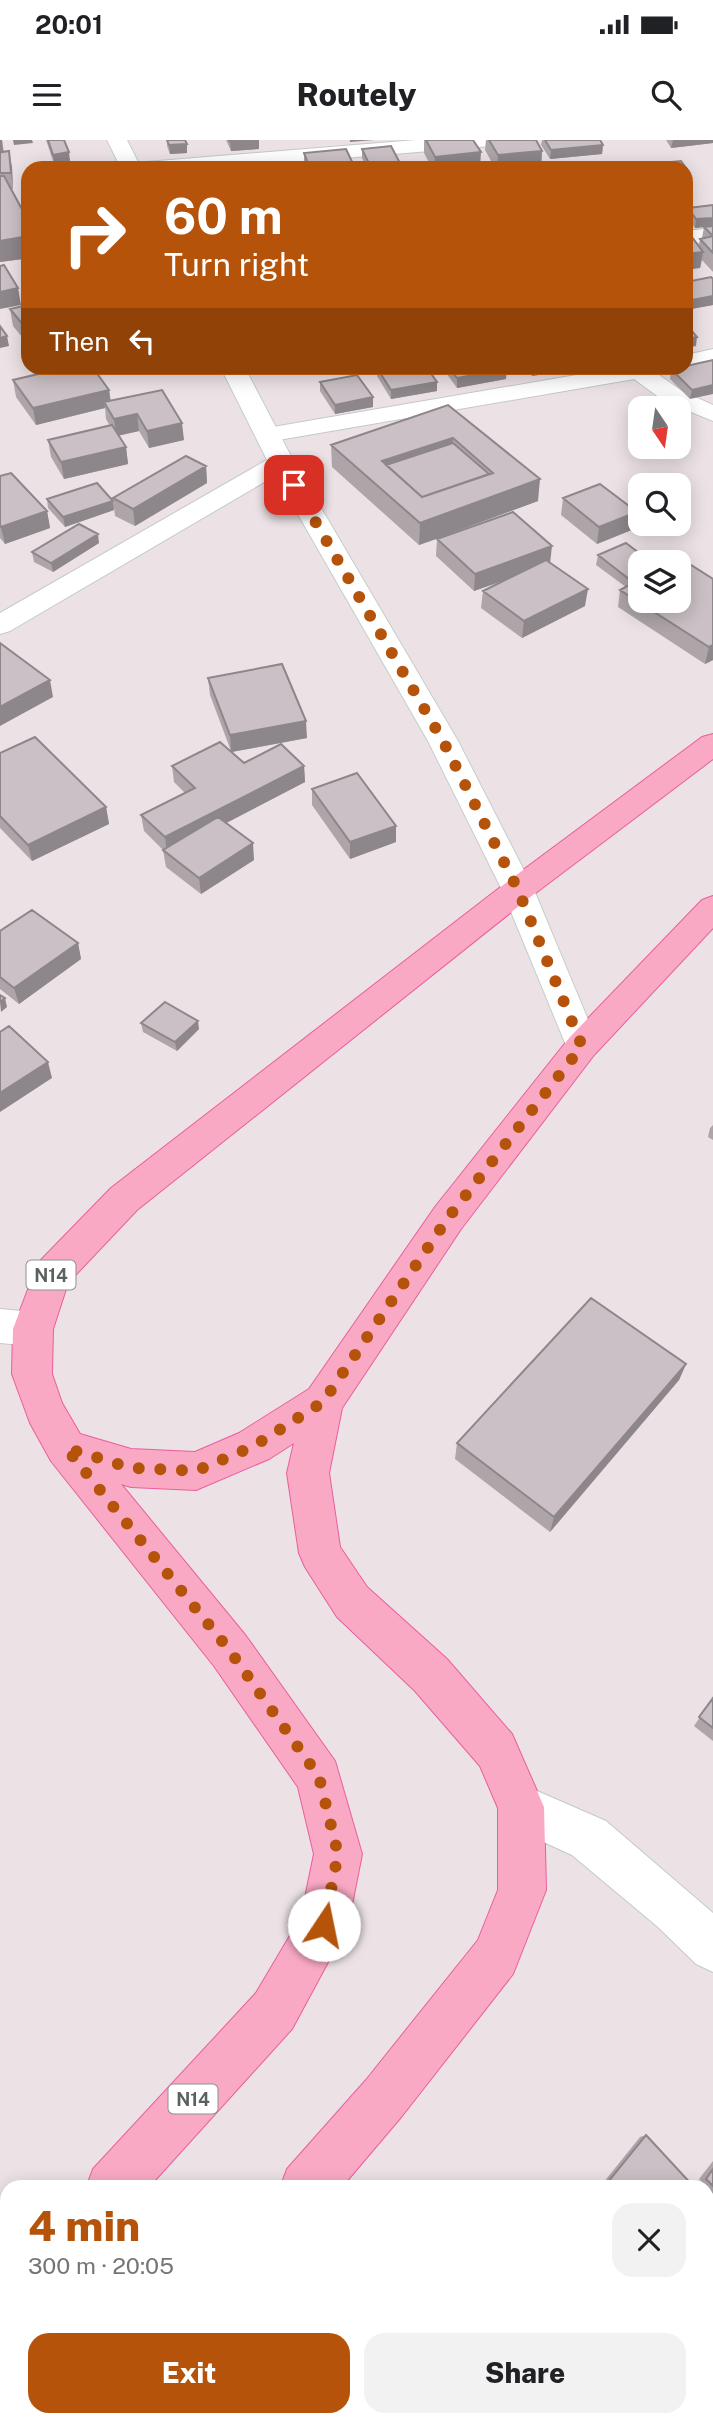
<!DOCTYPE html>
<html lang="en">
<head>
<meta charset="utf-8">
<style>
  body { margin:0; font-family:"Public Sans",sans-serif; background:#f2f2f2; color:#202124; height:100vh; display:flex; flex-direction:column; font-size:26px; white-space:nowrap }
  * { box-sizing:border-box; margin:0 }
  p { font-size:23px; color:#757577 }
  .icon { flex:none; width:38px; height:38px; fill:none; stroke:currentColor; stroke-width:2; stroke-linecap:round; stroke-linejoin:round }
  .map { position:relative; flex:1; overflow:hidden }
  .panel { position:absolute; left:0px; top:2040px; width:714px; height:247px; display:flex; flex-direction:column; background:#fff; border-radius:21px 21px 0 0; box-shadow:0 4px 18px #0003 }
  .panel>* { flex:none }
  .top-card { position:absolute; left:21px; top:21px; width:672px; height:214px; border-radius:21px; box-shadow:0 4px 18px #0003; background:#b45309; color:#fff; overflow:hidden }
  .needle { width:46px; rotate:167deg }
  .buttons { position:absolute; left:628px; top:256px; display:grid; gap:14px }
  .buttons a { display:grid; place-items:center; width:63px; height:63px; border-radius:14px; background:#fff; box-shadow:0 4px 18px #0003; font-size:35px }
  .pin { position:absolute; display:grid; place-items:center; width:60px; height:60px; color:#fff; margin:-30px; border-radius:14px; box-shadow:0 4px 10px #0006 }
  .me { position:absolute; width:77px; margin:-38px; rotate:11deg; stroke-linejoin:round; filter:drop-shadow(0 0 5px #0008) }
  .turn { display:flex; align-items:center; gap:24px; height:147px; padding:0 28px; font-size:32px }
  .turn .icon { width:91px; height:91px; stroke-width:2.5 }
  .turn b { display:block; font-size:49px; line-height:60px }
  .then { display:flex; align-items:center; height:66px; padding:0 28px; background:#0003; gap:14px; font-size:26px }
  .round { display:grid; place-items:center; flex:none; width:74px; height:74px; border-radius:21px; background:#f2f2f2 }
  .head { display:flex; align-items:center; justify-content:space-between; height:119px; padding:0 28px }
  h1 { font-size:42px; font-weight:800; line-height:52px; color:#b45309 }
  .button { display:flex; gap:14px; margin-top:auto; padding:14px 28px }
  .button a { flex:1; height:80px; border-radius:21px; background:#b45309; color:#fff; font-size:28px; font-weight:800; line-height:80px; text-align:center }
  .button a+a { background:#f2f2f2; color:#202124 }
  .status { display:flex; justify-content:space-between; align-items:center; height:49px; padding:0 35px; background:#fff; direction:ltr }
  .status svg { height:19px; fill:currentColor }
  header { display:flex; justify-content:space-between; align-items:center; height:91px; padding:0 28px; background:#fff; font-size:32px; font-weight:800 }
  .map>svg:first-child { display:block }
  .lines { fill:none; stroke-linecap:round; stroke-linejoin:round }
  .street-casing { stroke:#c3cac6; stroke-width:2 }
  .secondary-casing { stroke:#c5cec9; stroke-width:2 }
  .primary-casing { stroke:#e95e9e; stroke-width:2 }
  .street { fill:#fff; fill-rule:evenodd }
  .secondary { fill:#fff; fill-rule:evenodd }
  .primary { fill:#faa9c5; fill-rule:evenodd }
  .wall { fill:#aea5a9 }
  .shaded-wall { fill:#8d868a }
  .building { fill:#cac0c5; stroke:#8d868a; stroke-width:2; fill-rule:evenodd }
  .route { stroke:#b45309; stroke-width:12; stroke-dasharray:0 21.6 }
  .labels { text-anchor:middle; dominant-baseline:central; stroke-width:6; stroke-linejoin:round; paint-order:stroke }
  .shield { fill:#fff; stroke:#8c918e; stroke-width:2 }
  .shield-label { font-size:18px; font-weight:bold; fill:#5a625d }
</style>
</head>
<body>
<div class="status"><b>20:01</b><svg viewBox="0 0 49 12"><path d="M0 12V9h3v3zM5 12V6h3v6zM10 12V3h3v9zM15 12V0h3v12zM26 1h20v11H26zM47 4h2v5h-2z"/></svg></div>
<header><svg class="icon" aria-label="menu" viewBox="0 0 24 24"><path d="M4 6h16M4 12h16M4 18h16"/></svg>Routely<svg class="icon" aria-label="search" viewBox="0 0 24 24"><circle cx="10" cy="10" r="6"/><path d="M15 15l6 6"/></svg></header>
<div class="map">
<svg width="713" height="2286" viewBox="0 0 713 2286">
  <rect width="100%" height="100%" fill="#ece2e6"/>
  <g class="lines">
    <g class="street-casing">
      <path id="street" d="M416 0H501L498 4 491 6 222 28H136L139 24 146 22Z
        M713 88V100L686 105V91Z
        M713 209V223L686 229 680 228H686V215Z
        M617 228H668L664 233 659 235 682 251 713 265V281L664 261 634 239 267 302 258 300 255 295 258 290 267 288Z
        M281 314 290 317 294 322 290 327 10 491 0 494V473L272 317Z
        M0 1169 33 1172 47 1177 53 1189 47 1201 33 1206 0 1203Z
        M521 1644 606 1681 713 1773V1832L696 1824 658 1787 572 1715 504 1684 498 1667 504 1650Z"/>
    </g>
    <g class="secondary-casing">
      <path id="secondary" d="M107 0H127L141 28H121Z
        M221 228H245L294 322 458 601 534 750 599 906 594 915 582 919 570 915 502 750 428 601 268 322Z"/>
    </g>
    <g class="primary-casing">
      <path id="primary" d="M713 594V619L529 758 137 1070 68 1143 53 1189 52 1234 62 1263 80 1294 131 1309 195 1312 239 1293 309 1249 435 1067 570 897 702 760 713 756V788L594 915 461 1089 342 1268 329 1333 340 1407 367 1447 447 1519 512 1594 544 1667 546 1750 513 1834 402 1976 341 2048H280L287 2029 366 1940 478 1800 498 1750V1668L480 1626 415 1551 337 1477 305 1427 299 1413 287 1333 294 1303 269 1319 196 1350 131 1347 121 1344 246 1496 335 1621 362 1714 348 1785 292 1889 148 2048H86L93 2029 256 1853 301 1777 314 1714 298 1647 214 1526 51 1321 30 1283 12 1234 13 1189 38 1123 111 1048 507 742 702 597Z
        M7 2136V2196L0 2199V2138Z
        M73 2280H132L130 2286H71Z"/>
    </g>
    <use href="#street" class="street"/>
    <use href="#secondary" class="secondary"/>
    <use href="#primary" class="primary"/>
  </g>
  <path class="wall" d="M0 0H2L4 12 12 27 13 49H11L24 73H28V131L23 119 0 122Z
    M46 0H64L70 21 54 24Z
    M167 0H185L187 13 170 14 167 6Z
    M226 0H259V9L231 11Z
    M424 0H473L480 28H432L424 13Z
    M486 0H536L542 11 541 27 495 28 485 10Z
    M542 0H600L603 5 602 14 550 19 541 5Z
    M666 0H713V3L671 8Z
    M362 9 402 27V28H366L362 18Z
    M304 13 355 28H304Z
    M713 65V132L702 120 700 128 699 106 700 99 702 98 704 87 695 88 686 77 688 68Z
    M713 139V165L691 169 686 164V142Z
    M28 165V203H27L13 186 10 169Z
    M713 220 690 259 670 239 671 229Z
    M301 228H346L305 235Z
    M377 228 437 251 391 259 377 236Z
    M444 228H506V239L457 248 444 230Z
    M526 228H583L532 236Z
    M13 240 109 250 111 261 184 300 149 308 139 291 118 296 126 307 128 324 64 339 51 317 48 300 110 286 106 279 105 268 36 285 16 257Z
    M320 242 373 267 335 274 320 251Z
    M448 265 538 361 438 398 550 423 585 466 522 498 481 468 483 451 508 439 474 451 436 416 437 399 419 405 332 327 331 305Z
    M206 326 207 343 135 386 115 376 113 358Z
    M0 336 47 371 50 388 5 404 0 398Z
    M563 358 637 372 634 389 597 404 561 375Z
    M47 359 113 361 114 370 65 387 48 368Z
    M99 403 53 432 34 422 32 412Z
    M626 403 640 460 713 439V520L705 524 618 467 620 450 626 447 596 425 598 415Z
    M208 538 307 598 232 612 244 623 304 626 305 642 226 683 254 720 201 754 166 727 163 710 144 691 141 675 185 653 174 642 172 626 231 611 210 555Z
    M0 613 106 667 109 684 32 721 0 688Z
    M312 649 396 702 350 719 312 665Z
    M0 791 78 803 81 819 19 864 0 849Z
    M141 883 199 889 177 911 143 892Z
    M713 985V1000L708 997 710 988Z
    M686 1224 679 1240 550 1392 455 1319 457 1303Z
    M713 1558V1601L694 1586Z
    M646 1995 695 2048H599L640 1997Z
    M713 2021V2054L699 2039Z
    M401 2280H533L539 2286H397Z"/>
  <path class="shaded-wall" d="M13 0H32L33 3 14 5Z
    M259 0V9L231 11 230 2Z
    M350 0H374L350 2Z
    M673 0H713V3L671 8Z
    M187 4V13L170 14 169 5Z
    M603 5 602 14 550 19 551 10Z
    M9 11 12 27 13 49 11 33Z
    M542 11 541 27 497 28 498 15Z
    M69 12 70 21 54 24 53 15Z
    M481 12 480 28H434L435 17Z
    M686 32H689L687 41H686Z
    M713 78V86L695 88 696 79Z
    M28 96V118L21 106 23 119 0 122V101Z
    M703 112 700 128 686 130V114Z
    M18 148 21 165 0 169V152Z
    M713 156V165L691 169 692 160Z
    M28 185V203H27L24 186Z
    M7 196 9 206 0 208V198Z
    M697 197 696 206 686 208V199Z
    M305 228H346L305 235Z
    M533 228H583L532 236Z
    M507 229 506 239 457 248V238Z
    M437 242V251L391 259V250Z
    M713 245V254L690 259 692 250Z
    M109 250 111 267 104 262 105 268 36 285 33 268Z
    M373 257V267L335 274V265Z
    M137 274 139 291 116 296 114 279Z
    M182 283 184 300 149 308 147 291Z
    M453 298 452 320 396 339 382 321Z
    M126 307 128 324 64 339 61 322Z
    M206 326 207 343 135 386 133 369Z
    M540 339 538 361 419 405 420 383Z
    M113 361 114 370 65 387 63 377Z
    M47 371 50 388 5 404 1 387Z
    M637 372 634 389 597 404 599 387Z
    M98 394 99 403 53 432 51 423Z
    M552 406 550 424 474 451 475 434Z
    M640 434V443L627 449 629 439Z
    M588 449 585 466 522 498 524 481Z
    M713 505V520L705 524 709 507Z
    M50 540 53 557 0 586V567Z
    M306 581 307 598 231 612 230 595Z
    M304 626 305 642 167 714 165 697Z
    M106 667 109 684 32 721 28 705Z
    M396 686V702L350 719V702Z
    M253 703 254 720 201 754 199 738Z
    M78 803 81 819 19 864 14 848Z
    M5 858 7 867 1 872 0 862Z
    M198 881 199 889 177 911 175 902Z
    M48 922 52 938 0 972V953Z
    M686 1224 679 1240 550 1392 554 1377Z"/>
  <path class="building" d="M0 0H1L2 12 9 11 11 33H0Z
    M48 0H64L69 12 53 15Z
    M167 0H185L187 4 169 5Z
    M229 0H255L230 2Z
    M426 0H473L481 12 435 17Z
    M489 0H536L542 11 498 15Z
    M545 0H600L603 5 551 10Z
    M391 6 402 27 371 28 362 9Z
    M346 9 355 28H310L304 13Z
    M681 21 689 32H686V28H632L631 26Z
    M0 36H4L24 73H28V96L0 101Z
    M713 65V78L696 79 688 68Z
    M713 86V96L704 87Z
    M686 89 703 112 686 114Z
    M713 96V113L700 99Z
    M28 105V120L21 106Z
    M4 125 18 148 0 152V126Z
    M711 137 713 139V156L692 160 686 153V142Z
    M28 165V185L24 186 10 169Z
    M686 184 697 197 686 199Z
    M0 186 7 196 0 198Z
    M713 220V245L692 250 671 229 686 228V226Z
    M64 228H93L109 250 33 268 13 240Z
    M377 228H427L437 242 391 250Z
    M449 228H506L507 229 457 238Z
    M357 235 373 257 335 265 320 242Z
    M162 250 182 283 147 291 137 274 114 279 104 262Z
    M448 265 540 339 420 383 331 305ZM453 298 493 333 422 357 382 321Z
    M112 285 126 307 61 322 48 300Z
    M453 303 489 334 422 357 386 325Z
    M186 316 206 326 133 369 113 358Z
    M11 333 47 371 1 387 0 385V336Z
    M97 343 113 361 63 377 47 359Z
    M600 344 637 372 599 387 563 358Z
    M513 372 552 406 475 434 437 399Z
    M79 384 98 394 51 423 32 412Z
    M626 403 651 422H640V434L629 439 598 415Z
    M680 418 713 439V505L709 507 620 450 640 439V460H679V422H673Z
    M546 420 588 449 524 481 483 451Z
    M0 503 50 540 0 567Z
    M282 524 306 581 230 595 208 538Z
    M35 597 106 667 28 705 0 676V613Z
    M220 602 244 623 281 604 304 626 165 697 141 675 195 648 172 626Z
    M357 633 396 686 350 702 312 649Z
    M218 677 253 703 199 738 163 710Z
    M32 770 78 803 14 848 0 837V791Z
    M0 855 5 858 0 862Z
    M165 862 198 881 175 902 141 883Z
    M9 886 48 922 0 953V892Z
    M591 1158 686 1224 554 1377 457 1303Z
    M713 1558V1588L699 1577Z
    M646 1995 695 2048H603Z
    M713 2029V2046L706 2039Z
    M707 2060 713 2066V2132L707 2140Z
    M406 2280H533L538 2286H403Z"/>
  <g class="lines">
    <path class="route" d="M294 345 443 601 518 750 582 906 448 1078 323 1262 254 1306 196 1331 131 1328 66 1308 230 1511 319 1637 338 1714 324 1785"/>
  </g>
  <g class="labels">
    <g class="shield">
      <rect x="26.5" y="1120.5" width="49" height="29" rx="5"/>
      <rect x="168.5" y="1944.5" width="49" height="29" rx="5"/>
    </g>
    <g class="shield-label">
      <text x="51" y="1135">N14</text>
      <text x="193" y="1959">N14</text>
    </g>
  </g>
</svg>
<div class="buttons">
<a><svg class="needle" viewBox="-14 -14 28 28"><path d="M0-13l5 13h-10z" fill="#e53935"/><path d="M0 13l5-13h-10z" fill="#757577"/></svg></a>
<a><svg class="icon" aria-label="search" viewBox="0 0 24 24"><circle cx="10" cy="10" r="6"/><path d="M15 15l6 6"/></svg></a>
<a><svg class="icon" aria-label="layers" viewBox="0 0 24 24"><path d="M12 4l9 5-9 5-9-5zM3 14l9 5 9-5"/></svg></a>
</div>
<div class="pin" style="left:294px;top:345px;background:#d93025"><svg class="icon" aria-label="arrive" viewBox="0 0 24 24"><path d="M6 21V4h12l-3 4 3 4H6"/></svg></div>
<svg class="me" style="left:324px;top:1785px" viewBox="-20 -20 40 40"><circle r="19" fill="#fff"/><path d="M0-13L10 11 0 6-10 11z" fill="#b45309"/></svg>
<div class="top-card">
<div class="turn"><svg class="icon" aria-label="right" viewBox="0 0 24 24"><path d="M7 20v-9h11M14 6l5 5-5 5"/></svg><div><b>60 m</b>Turn right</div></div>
<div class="then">Then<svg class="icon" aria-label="left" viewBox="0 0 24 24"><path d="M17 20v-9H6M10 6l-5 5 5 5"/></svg></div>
</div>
<section class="panel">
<div class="head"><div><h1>4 min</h1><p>300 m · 20:05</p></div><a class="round"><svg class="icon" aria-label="close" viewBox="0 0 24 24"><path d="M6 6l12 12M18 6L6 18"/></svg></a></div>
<div class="button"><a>Exit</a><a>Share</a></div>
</section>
</div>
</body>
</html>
